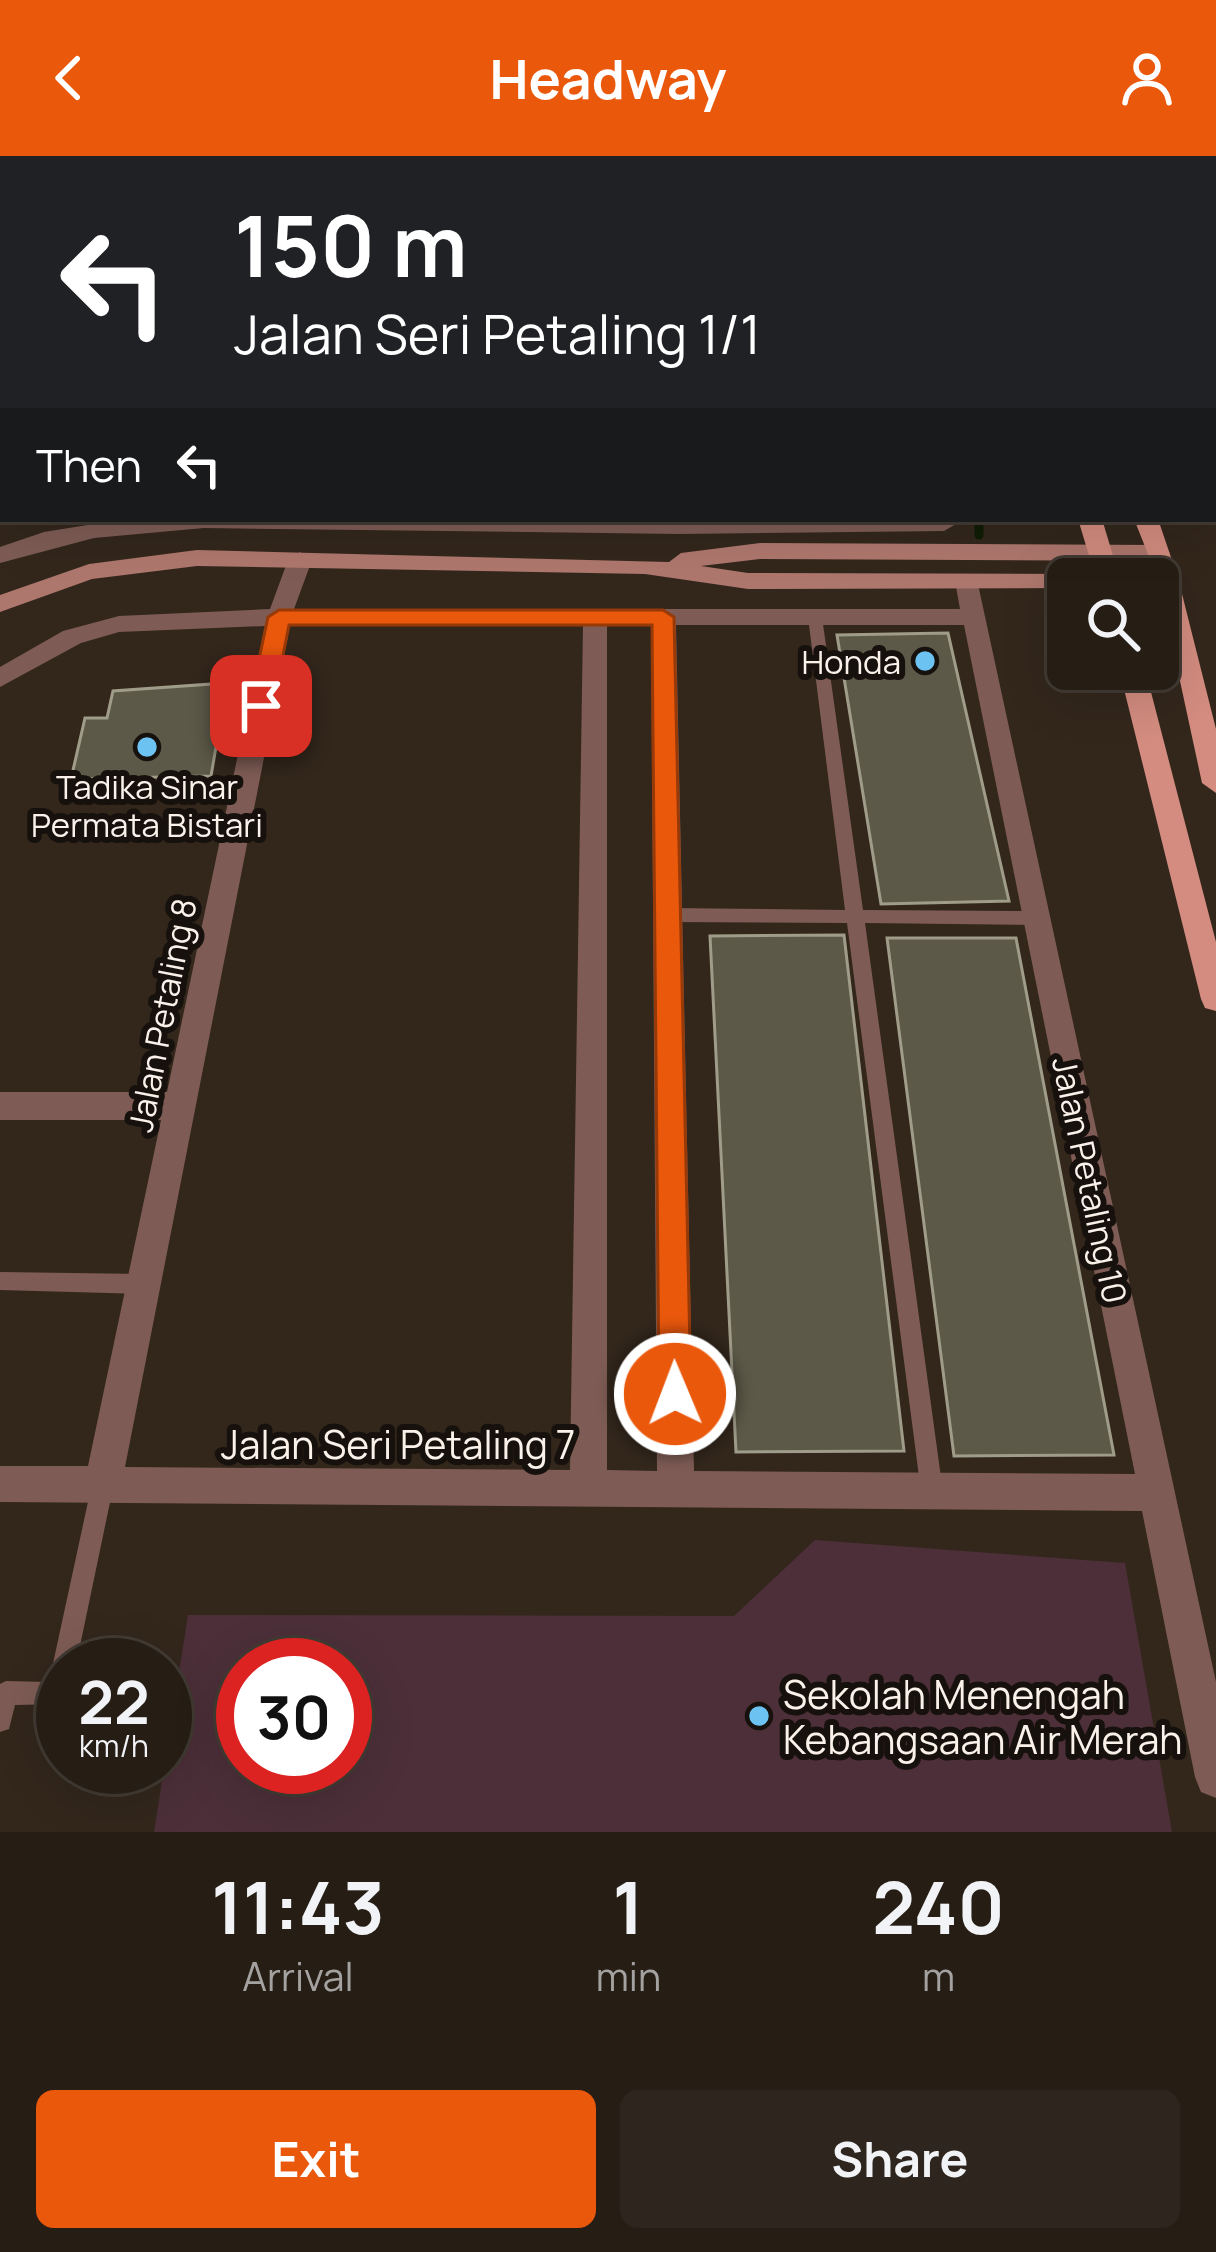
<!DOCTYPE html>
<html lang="en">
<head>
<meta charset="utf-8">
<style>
  body { margin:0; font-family:Manrope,sans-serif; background:#2e261e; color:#f1f3f6; height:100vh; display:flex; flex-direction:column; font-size:45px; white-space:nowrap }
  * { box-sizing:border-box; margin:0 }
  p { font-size:39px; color:#a4a2a0 }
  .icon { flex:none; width:66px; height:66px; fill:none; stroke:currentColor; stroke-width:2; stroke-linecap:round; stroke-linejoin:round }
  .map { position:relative; height:1676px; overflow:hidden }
  .panel { display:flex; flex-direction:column; background:#261d15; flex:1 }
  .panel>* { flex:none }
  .top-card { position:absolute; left:0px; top:0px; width:1218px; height:366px; box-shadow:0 12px 48px #0002,0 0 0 3px #423b34; background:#202124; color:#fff; overflow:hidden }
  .controls { position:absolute; left:1047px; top:402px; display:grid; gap:24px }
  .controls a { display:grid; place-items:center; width:132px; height:132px; border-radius:18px; background:#261d15; box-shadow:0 12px 48px #0002,0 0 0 3px #423b34; font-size:60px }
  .speed { position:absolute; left:36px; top:1482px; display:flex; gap:24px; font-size:60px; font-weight:700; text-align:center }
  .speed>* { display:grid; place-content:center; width:156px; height:156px; border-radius:50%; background:#261d15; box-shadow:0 12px 48px #0002,0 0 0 3px #423b34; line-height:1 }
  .speed small { font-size:30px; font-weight:400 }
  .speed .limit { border:18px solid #d22; background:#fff; color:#111 }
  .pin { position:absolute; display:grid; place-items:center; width:102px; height:102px; color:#fff; margin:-51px; border-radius:24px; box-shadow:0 6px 18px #0006 }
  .me { position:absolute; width:132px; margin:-66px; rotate:359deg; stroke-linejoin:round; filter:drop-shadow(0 0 9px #0008) }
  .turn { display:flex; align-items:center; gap:42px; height:252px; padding:0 36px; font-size:54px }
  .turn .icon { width:156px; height:156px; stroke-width:2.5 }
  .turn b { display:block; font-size:84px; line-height:102px }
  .then { display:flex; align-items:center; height:114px; padding:0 36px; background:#0003; gap:24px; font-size:45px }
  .eta { display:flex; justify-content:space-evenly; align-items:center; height:204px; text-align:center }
  .eta b { font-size:72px; font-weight:700; line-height:84px }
  .cta { display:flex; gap:24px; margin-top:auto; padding:24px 36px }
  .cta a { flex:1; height:138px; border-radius:18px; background:#ea580c; color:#fff; font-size:48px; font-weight:700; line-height:138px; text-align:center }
  .cta a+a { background:#2e261e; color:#f1f3f6 }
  header { display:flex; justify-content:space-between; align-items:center; height:156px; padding:0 36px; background:#ea580c; color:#fff; font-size:54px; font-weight:700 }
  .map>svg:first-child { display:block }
  .green { fill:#4c2f39; fill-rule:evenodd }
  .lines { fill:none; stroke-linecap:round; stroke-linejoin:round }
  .stream { stroke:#101d06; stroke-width:9 }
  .building { fill:#5c5948; stroke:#a09c8a; stroke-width:3 }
  .lane { fill:#7e5c55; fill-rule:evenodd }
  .street { fill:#7e5c55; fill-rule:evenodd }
  .secondary { fill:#ae776d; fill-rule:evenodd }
  .primary { fill:#d38c7f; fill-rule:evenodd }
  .route { fill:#ea580c; stroke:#983908; stroke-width:3 }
  .poi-dot { fill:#6cc3f2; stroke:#16110c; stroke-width:4.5 }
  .labels { text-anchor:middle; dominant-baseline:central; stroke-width:12; stroke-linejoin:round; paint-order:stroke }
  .poi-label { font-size:33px; fill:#faf2ea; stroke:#16110c; text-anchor:end }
  .street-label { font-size:33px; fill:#faf2ea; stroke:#16110c }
  .near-street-label { font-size:39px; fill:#faf2ea; stroke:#16110c }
  .near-poi-label { font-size:39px; fill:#faf2ea; stroke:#16110c; text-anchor:start }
</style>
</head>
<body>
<header><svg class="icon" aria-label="back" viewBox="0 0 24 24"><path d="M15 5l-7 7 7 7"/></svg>Headway<svg class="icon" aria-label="person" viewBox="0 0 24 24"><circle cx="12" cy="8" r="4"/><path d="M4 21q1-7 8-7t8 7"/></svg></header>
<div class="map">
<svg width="1216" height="1676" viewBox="0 0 1216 1676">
  <rect width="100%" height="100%" fill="#33271c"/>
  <path class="green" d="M815 1384 1125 1407 1172 1676H154L188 1459 734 1460ZM243 1509H345V1611H243Z"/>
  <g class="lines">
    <path class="stream" d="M979 363V379"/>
  </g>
  <path class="building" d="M948 477 1009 745 881 748 837 479Z
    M227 527 211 620 71 623 85 562H107L113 535Z
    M844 779 904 1295 736 1296 710 780Z
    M887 782H1016L1114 1299 954 1300Z"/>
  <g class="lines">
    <path class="lane" d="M762 0H772V3H762Z
      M1215 110H1216V118H1215Z
      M815 456 822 461 863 754 1035 755 1044 762 1035 769 865 767 943 1336 940 1344 932 1347 924 1344 921 1336 847 767 668 766 659 759 668 752 845 754 808 461Z
      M0 1116 144 1118 151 1121 154 1128 151 1135 144 1138 0 1134Z
      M102 1321 110 1324 113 1332 76 1509H63V1548L15 1549 9 1573 0 1576V1528L6 1525 49 1526 91 1332 94 1324Z"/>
    <path class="street" d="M393 0H414L416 3H395Z
      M879 0H897V3H879Z
      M1088 0H1106L1107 3H1089Z
      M1130 0H1148L1150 3H1132Z
      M1215 42H1216V54H1215Z
      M0 153 3 154V167L0 166Z
      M1215 180H1216V192H1215Z
      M0 181H3L0 194Z
      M1215 330H1216V347H1215Z
      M125 363H952L956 368 944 375 679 378 204 372 94 382 0 407V391L44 376Z
      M300 396 312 404 294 453H960L955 425 958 419H976L1216 1526V1642L1201 1636 1195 1621 1142 1355 0 1346V1310H88L161 964H0V936H167L265 470 119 476 81 487 0 531V511L63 475 119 460 270 453 288 404ZM290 469H583L570 1314 125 1311ZM607 469H651L657 1315 607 1314ZM676 469H964L1135 1318 694 1315Z"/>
    <path class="secondary" d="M760 387 1158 389 1170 397 1158 405 760 403 701 410 748 417 1077 418 1079 423H1068V432L748 433 645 418 197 410 92 423 0 456V439L89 408 197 394 669 406 681 397Z
      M1166 414 1178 422 1175 428 1158 430V423H1092L1104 415Z"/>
    <path class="primary" d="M969 0H987L988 3H970Z
      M1008 0H1026L1027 3H1009Z
      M1078 363H1102L1120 423H1096Z
      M1134 363H1158L1178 422 1216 573V637L1202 627 1158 423Z
      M1119 513H1145L1216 786V855L1205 852 1201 843Z"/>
  </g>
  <path class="route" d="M279 454H663L674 461 691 1238 686 1250 675 1254 664 1250 659 1238 652 469H289L273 550 261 559 249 550 268 461Z"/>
  <g class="poi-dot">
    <circle cx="925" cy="505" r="12"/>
    <circle cx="147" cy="591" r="12"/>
    <circle cx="759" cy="1560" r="12"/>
  </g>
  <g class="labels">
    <g class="poi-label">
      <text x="901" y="505">Honda</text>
      <text x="147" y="630" text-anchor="middle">Tadika Sinar<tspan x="147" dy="38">Permata Bistari</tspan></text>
    </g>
    <g class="street-label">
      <text transform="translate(162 859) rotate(-79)">Jalan Petaling 8</text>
      <text transform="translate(1090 1024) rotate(78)">Jalan Petaling 10</text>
    </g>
    <g class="near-street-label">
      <text x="398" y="1288">Jalan Seri Petaling 7</text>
    </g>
    <g class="near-poi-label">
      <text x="783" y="1538">Sekolah Menengah<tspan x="783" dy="45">Kebangsaan Air Merah</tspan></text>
    </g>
  </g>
</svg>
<div class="controls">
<a><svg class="icon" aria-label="search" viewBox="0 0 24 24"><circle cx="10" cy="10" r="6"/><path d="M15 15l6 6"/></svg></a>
</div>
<div class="speed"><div>22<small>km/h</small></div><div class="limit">30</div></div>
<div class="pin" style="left:261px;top:550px;background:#d93025"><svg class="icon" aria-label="arrive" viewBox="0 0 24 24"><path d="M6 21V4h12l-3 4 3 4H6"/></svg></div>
<svg class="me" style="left:675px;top:1238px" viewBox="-20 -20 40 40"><circle r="17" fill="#ea580c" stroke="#fff" stroke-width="3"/><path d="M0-11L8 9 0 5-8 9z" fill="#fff"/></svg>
<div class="top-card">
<div class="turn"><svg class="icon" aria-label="left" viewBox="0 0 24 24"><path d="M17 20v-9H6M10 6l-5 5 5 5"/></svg><div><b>150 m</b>Jalan Seri Petaling 1/1</div></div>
<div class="then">Then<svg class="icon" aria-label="left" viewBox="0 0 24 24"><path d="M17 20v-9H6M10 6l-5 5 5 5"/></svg></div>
</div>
</div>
<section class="panel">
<div class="eta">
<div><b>11:43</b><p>Arrival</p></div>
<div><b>1</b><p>min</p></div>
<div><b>240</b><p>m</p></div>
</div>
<div class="cta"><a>Exit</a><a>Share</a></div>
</section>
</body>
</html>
